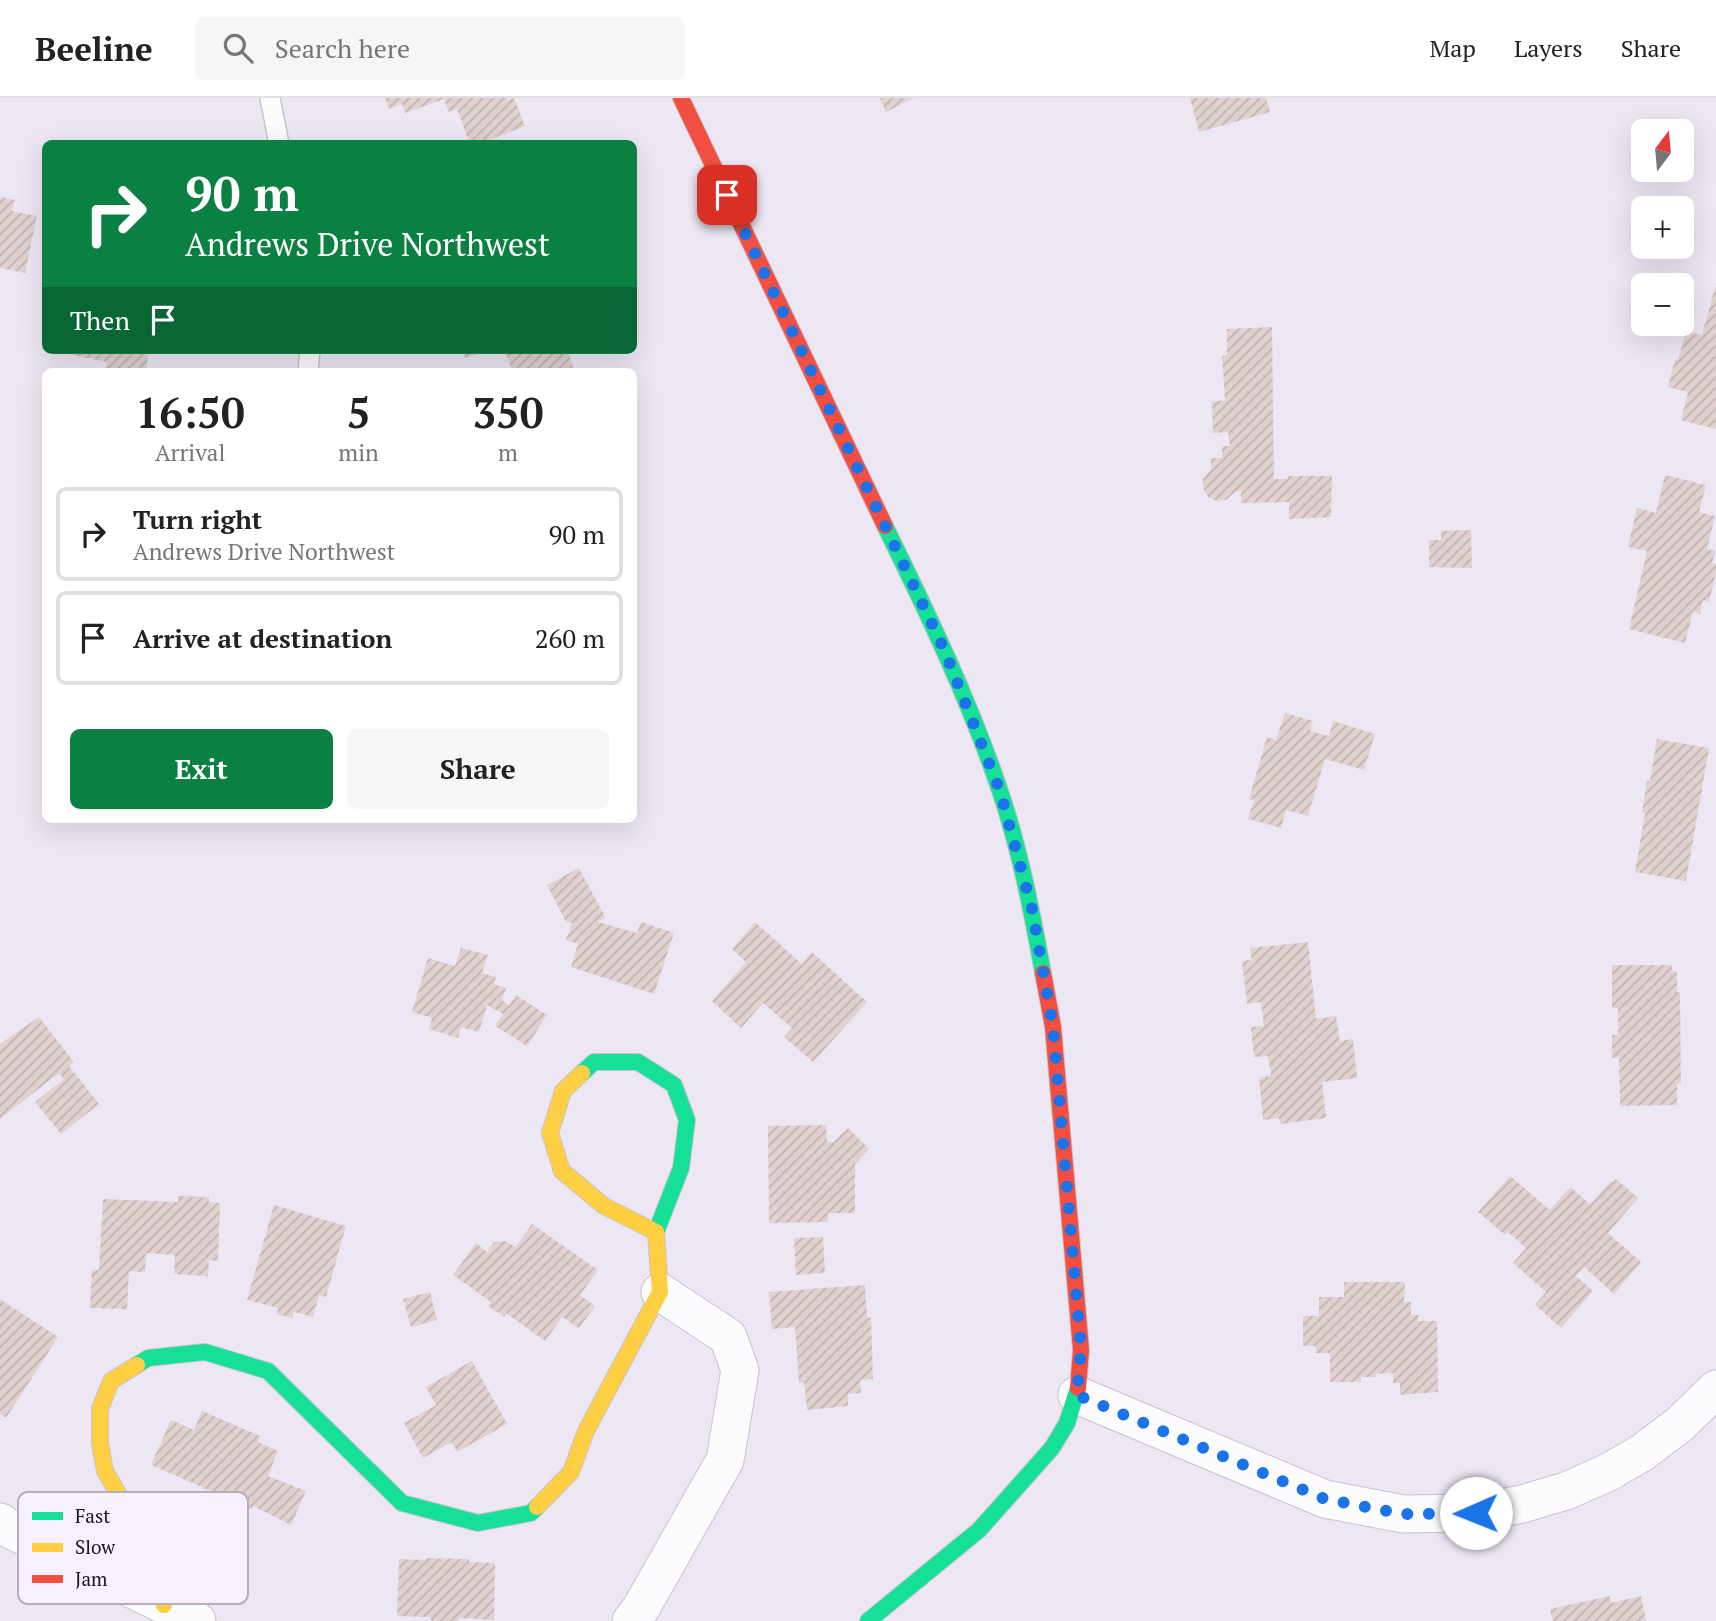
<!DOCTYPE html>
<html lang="en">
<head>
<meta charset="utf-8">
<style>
  body { margin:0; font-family:"PT Serif",serif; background:#f6f6f6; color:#222; height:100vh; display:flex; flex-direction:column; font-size:26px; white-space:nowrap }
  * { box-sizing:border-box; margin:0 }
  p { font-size:23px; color:#767676 }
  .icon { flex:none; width:38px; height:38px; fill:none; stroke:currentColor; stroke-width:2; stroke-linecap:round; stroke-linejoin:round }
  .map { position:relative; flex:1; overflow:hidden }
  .side { position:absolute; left:42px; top:270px; width:595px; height:455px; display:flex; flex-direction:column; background:#fff; border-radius:10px; box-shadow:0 7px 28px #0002 }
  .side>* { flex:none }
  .top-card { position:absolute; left:42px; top:42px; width:595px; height:214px; border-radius:10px; box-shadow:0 7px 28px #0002; background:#0b8043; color:#fff; overflow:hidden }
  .needle { width:46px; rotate:16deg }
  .buttons { position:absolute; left:1631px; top:21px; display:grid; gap:14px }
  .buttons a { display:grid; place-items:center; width:63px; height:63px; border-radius:10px; background:#fff; box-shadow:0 7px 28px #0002; font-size:35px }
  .pin { position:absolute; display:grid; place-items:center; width:60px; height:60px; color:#fff; margin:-30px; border-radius:14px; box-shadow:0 4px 10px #0006 }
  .me { position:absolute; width:77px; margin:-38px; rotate:269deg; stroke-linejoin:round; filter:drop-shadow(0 0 5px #0008) }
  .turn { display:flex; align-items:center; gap:24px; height:147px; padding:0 28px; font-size:32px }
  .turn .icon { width:91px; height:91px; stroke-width:2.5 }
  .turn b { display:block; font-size:49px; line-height:60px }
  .then { display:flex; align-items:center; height:66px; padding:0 28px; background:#0003; gap:14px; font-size:26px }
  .eta { display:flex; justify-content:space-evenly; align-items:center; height:119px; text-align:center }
  .eta b { font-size:42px; font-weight:600; line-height:49px }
  .primary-button { display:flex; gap:14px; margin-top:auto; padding:14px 28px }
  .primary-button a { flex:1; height:80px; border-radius:10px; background:#0b8043; color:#fff; font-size:28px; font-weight:600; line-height:80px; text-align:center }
  .primary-button a+a { background:#f6f6f6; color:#222 }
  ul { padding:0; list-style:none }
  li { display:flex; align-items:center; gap:21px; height:94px; margin:0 14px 10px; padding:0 14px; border:4px solid #e0e0e0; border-radius:10px }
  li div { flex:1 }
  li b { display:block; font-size:26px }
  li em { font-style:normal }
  header { display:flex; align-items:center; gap:42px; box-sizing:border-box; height:98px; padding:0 35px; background:#fff; border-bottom:2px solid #e0e0e0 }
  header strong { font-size:33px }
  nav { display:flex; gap:38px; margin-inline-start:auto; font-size:24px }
  .search { width:490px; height:63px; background:#f6f6f6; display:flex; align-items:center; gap:18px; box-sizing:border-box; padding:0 24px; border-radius:10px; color:#767676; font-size:26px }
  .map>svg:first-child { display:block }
  .building { fill:url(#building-hatch) }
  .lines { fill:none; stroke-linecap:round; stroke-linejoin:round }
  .lane-casing { stroke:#c9c3ce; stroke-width:22 }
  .street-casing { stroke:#c9c3ce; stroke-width:39 }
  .fast-casing { stroke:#c9c3ce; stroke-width:18 }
  .slow-casing { stroke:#c9c3ce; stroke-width:18 }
  .jam-casing { stroke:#c9c3ce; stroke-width:18 }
  .lane { stroke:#fcfbfd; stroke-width:19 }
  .street { stroke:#fcfbfd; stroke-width:37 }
  .fast { stroke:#16e098; stroke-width:16 }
  .slow { stroke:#ffcf43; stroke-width:16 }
  .jam { stroke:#f24e42; stroke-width:16 }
  .route { stroke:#1a73e8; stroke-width:12; stroke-dasharray:0 21.6 }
  .key { fill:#f8f0ff; stroke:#b5aebb; stroke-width:2 }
  .key-label { font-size:19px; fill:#18141c }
</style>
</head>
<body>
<header>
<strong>Beeline</strong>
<div class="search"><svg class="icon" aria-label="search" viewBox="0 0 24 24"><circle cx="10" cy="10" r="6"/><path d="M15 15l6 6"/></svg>Search here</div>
<nav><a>Map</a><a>Layers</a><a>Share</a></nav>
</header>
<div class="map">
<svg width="1716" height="1523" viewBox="0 0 1716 1523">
  <defs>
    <pattern id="building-hatch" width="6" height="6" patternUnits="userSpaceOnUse" patternTransform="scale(1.75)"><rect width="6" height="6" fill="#e1d2d0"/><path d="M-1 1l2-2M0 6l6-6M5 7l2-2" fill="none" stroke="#c0b3b2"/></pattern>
  </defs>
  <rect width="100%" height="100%" fill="#ede6f3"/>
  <path class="building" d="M385 0H507L508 2 514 0 525 28 479 46H470L457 11 449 14 444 1 405 15 402 6 389 11Z
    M880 0H913L886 14Z
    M1190 0H1266L1270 14 1199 34Z
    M0 99 15 102 12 113 37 118 25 175 0 170Z
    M1715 189H1716V331L1681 322 1688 294 1668 289 1675 261 1678 262 1686 233 1702 237Z
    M1272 229 1274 381H1288V378H1332L1331 419 1289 421V404L1241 405V393L1235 394 1226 402 1217 403 1208 399 1203 390V381L1211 371V360H1222V348H1230L1228 334 1213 335 1212 304 1225 302 1222 258 1227 257V231Z
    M49 252H149L146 273H105L107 264Z
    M463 252H487V253L465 260Z
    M497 252H568L574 273H512L507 258Z
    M1665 377 1706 387 1699 414 1715 418 1707 451 1715 453 1712 466H1716V475L1709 504 1703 502 1700 516 1693 514 1685 545 1629 531 1647 453 1628 449 1637 410 1656 415Z
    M1471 432 1472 470 1429 469V442H1441V433Z
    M1285 615 1313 623 1310 633 1329 638 1333 623 1375 636 1364 672 1325 661 1308 718 1286 712 1281 730 1248 721 1254 702 1249 701 1267 639 1276 642Z
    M1657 641 1709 650 1686 783 1635 774 1645 715H1642L1647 683H1650Z
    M579 770 605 819 598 824 637 835 641 824 674 835 654 896 571 869 578 846 566 842 572 825 566 824 547 787Z
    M755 824 802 866 812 854 867 904 813 964 784 939 792 930 763 905 741 930 712 903 746 864 732 851Z
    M1308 844 1316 921 1336 918 1340 943 1353 941 1357 980 1322 984 1326 1020 1280 1026 1279 1020 1263 1022 1259 980 1271 978 1268 958 1254 959 1251 929 1264 928 1261 904 1247 906 1242 863 1252 862 1250 850Z
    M461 850 488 857 482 875 496 879 494 886 506 890 502 902 509 907 516 897 547 917 527 948 495 928 503 916 487 907 479 934 461 929 458 940 429 931 432 920 412 914 428 860 455 868Z
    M1612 867H1672V873L1677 874V894L1680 895 1681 985 1677 986V1007L1620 1008 1619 959 1612 960V937H1618V910H1612Z
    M39 919 74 964 69 968 99 1006 61 1036 35 1004 64 981 59 975 0 1021V946Z
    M826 1027 827 1044H833L848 1030 869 1051 855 1066V1115H828V1124L769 1125 768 1028Z
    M1510 1078 1550 1112 1570 1089 1590 1106 1611 1083 1612 1084 1616 1081 1638 1100 1608 1135 1641 1164 1614 1196 1584 1169 1576 1178 1593 1193 1561 1230 1535 1207 1546 1194 1513 1165 1526 1150 1508 1134 1505 1137 1478 1114Z
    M178 1098 209 1099V1104L220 1105 218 1163 209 1162 208 1178 174 1176 175 1157 146 1155 145 1174 129 1173 127 1211 90 1210 92 1172H99L103 1101 178 1104Z
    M274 1107 346 1128 326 1199 319 1197 313 1219 294 1214 292 1220 277 1216 278 1210 247 1202Z
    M532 1126 598 1172 580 1197 595 1208 579 1230 562 1219 545 1243 506 1215 504 1219 488 1208 491 1204 453 1177 476 1145 487 1154 494 1144 505 1143 516 1149Z
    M823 1139 825 1175 796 1177 794 1140Z
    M1344 1184H1405L1404 1204H1411V1217H1418V1223H1437L1438 1294 1400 1297V1285H1393V1275L1375 1276 1376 1279H1361V1284H1330V1255H1316V1248H1303V1218H1319V1199H1344Z
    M865 1187 867 1220 871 1219 873 1281 860 1282 861 1295 848 1296V1308L807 1312 804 1284 799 1285 795 1229 772 1231 769 1194Z
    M430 1194 437 1222 411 1229 403 1201Z
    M0 1201 58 1239 6 1320 0 1316Z
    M472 1263 507 1326 457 1354 452 1344 423 1360 404 1325 436 1307 426 1289Z
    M202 1313 260 1338 258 1344 278 1353 268 1378 306 1393 291 1427 253 1408 252 1411 151 1367 171 1322 194 1332Z
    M426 1460 469 1461V1464L495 1465 494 1522 460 1520 458 1523H432L429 1519 397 1518 399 1461 426 1462Z
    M1610 1498 1611 1505 1641 1498 1646 1523H1553L1550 1511Z"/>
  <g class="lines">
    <g class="lane-casing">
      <path id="lane" d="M270 0 279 46
        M308 273 310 252"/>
    </g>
    <g class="street-casing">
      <path id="street" d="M1077 1297 1325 1401 1403 1416 1476 1415 1522 1406 1566 1393 1609 1374 1643 1354 1680 1326 1716 1291
        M0 1424 11 1432 197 1523
        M631 1523 641 1510 725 1362 740 1272 728 1239 660 1194"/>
    </g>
    <g class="fast-casing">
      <path id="fast" d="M885 428C927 514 969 601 1000 693 1020 752 1032 814 1043 875
        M582 975 594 964H638L674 987 687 1022 681 1070 656 1134
        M137 1267 148 1260 205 1254 268 1273 402 1405 478 1425 531 1415 537 1409
        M868 1523 979 1432 1052 1350 1067 1325 1078 1290"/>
    </g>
    <g class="slow-casing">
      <path id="slow" d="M137 1267 111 1283 100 1311V1345L105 1373 158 1465 164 1507
        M537 1409 571 1374 586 1333 660 1194 656 1134 604 1108 562 1073 550 1035 563 993 582 975"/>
    </g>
    <g class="jam-casing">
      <path id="jam" d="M681 0 885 428
        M1043 875 1053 929 1081 1252 1078 1290"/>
    </g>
    <use href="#lane" class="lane"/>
    <use href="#street" class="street"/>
    <use href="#fast" class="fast"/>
    <use href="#slow" class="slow"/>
    <use href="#jam" class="jam"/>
  </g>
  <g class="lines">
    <path class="route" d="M727 97 944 551 1000 693 1032 811 1053 929 1081 1251 1077 1297 1325 1401 1403 1416 1476 1415"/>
  </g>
  <rect x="18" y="1394" width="230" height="112" rx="10" class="key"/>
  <rect x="32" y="1414" width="31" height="8" fill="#16e098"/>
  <rect x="32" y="1445" width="31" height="9" fill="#ffcf43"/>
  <rect x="32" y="1477" width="31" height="8" fill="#f24e42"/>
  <g class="key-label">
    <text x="75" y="1425">Fast</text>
    <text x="75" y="1456">Slow</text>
    <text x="75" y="1488">Jam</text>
  </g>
</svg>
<div class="buttons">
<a><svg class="needle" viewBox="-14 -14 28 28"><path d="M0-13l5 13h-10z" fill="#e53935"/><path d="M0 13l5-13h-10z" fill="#767676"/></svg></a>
<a>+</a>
<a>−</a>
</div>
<div class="pin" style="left:727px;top:97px;background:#d93025"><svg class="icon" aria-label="arrive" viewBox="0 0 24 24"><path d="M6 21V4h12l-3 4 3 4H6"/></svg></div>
<svg class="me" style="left:1476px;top:1415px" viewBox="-20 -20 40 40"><circle r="19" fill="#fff"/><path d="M0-13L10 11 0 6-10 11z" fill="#1a73e8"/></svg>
<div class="top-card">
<div class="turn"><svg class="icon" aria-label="right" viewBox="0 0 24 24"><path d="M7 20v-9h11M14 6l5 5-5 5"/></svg><div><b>90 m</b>Andrews Drive Northwest</div></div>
<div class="then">Then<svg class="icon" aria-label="arrive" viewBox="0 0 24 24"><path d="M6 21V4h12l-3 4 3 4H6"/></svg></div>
</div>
<section class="side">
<div class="eta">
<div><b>16:50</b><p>Arrival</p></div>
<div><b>5</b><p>min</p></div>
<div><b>350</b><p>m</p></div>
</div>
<ul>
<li><svg class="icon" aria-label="right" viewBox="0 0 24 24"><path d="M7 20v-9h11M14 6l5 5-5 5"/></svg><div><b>Turn right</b><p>Andrews Drive Northwest</p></div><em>90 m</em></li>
<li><svg class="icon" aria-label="arrive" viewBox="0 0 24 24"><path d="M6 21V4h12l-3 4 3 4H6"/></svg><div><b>Arrive at destination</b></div><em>260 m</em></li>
</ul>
<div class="primary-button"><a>Exit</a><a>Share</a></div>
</section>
</div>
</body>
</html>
